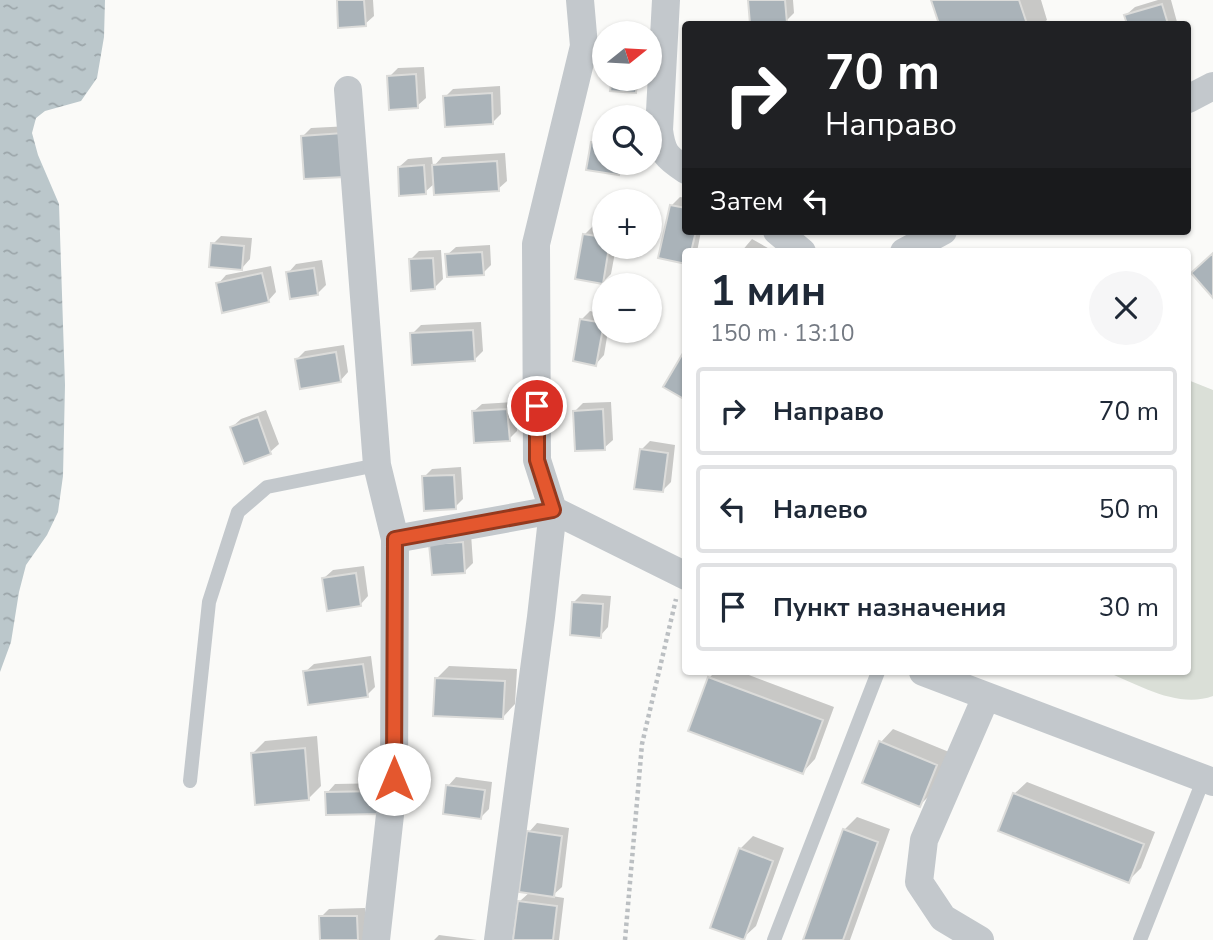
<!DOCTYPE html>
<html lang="ru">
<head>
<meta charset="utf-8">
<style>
  body { margin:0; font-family:"Nunito Sans",sans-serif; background:#f6f6f7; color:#1f2937; height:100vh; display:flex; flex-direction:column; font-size:26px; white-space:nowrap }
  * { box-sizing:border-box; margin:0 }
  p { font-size:23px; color:#747a83 }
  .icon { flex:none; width:38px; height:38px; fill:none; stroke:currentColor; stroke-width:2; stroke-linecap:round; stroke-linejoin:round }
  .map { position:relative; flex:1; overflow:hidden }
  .panel { position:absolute; left:682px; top:248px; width:509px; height:427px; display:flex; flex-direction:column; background:#fff; border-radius:7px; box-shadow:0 2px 5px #0004 }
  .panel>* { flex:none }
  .hud { position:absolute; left:682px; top:21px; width:509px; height:214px; border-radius:7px; box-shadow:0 2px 5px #0004; background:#202124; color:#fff; overflow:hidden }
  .needle { width:46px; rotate:72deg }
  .fabs { position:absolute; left:592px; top:21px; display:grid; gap:14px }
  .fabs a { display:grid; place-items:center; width:70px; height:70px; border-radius:50%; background:#fff; box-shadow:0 2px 5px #0004; font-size:35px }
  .pin { position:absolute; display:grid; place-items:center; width:60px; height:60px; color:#fff; margin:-30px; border:4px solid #fff; border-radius:50%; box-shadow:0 2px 7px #0007 }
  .me { position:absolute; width:77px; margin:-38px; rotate:0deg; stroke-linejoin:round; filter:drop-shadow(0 0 5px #0008) }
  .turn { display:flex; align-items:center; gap:24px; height:147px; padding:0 28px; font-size:32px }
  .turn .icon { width:91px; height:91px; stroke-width:2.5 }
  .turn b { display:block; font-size:49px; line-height:60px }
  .then { display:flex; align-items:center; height:66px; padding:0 28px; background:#0003; gap:14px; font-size:26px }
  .round { display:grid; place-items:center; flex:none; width:74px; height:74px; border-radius:37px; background:#f6f6f7 }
  .summary { display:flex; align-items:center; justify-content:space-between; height:119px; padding:0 28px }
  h1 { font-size:42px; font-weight:700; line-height:52px }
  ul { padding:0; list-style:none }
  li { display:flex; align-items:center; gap:21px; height:88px; margin:0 14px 10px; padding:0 14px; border:4px solid #e0e1e3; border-radius:7px }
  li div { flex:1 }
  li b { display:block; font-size:26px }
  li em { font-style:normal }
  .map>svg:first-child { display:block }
  .grass { fill:#dadfd7 }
  .water { fill:url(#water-ripples) }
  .shadow { fill:#0003 }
  .building { fill:#aab3b9; stroke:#dcdcda; stroke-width:2 }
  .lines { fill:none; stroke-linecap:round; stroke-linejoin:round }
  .path { stroke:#bbbfc2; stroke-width:4.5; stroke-dasharray:3.5 3.5; stroke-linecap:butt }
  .service { stroke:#c3c8cc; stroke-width:14 }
  .minor { stroke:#c3c8cc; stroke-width:28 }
  .route-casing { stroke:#94391e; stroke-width:18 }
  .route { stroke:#e4572e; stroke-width:12 }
</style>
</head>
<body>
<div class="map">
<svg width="1213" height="940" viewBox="0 0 1213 940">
  <defs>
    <pattern id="water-ripples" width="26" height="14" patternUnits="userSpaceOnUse" patternTransform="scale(1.75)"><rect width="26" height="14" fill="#bbc7cb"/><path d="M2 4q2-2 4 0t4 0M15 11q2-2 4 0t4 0" fill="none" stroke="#9ca6aa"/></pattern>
  </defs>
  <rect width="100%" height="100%" fill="#fafaf8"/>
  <path class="grass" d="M1188 380 1213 390V696C1178 709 1139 685 1107 672H1188Z"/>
  <path class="water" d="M0 0H105L104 37 97 78 81 101 45 111 36 118 32 133 38 155 59 204 65 385 63 476 58 512 47 535 26 565 19 592 11 642 0 672Z"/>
  <path class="shadow" d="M339 0H373L374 16 365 24Z
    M750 0H793L794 13 786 21 752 24Z
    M933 0H1041L1047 20 1042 24H940Z
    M1158 0H1171L1177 22 1175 24H1129L1126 15 1135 7Z
    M424 67 426 98 417 106 389 77 398 68Z
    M613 79H644L643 83 635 92 612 89Z
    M500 86 501 114 493 122 445 97 453 89Z
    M350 126 353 167 303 136 311 128Z
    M601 135H604V163H627L618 173 588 168 592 143Z
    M505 153 507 181 498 189 435 183 425 192 399 167 408 159 432 157 433 167 442 157Z
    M680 197 686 198V231H701L697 252H686V263L672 205Z
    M593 226 604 228V247H616L611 274 603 282 584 235Z
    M221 236 252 238 250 259 242 268 213 244Z
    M752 239 775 252H741Z
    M490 245 491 265 483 273 447 255 456 247Z
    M441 250 443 279 434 288 410 260 419 251Z
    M322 260 326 285 318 293 288 273 296 264Z
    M271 266 276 292 268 301 218 284 226 275Z
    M590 311 604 314V331H608L604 355 596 364 581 320Z
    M481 322 483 351 474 360 412 334 421 325Z
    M344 345 348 372 340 381 297 359 305 351Z
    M515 402 517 431 509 439 473 412 482 404Z
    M611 402 613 440 604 448 575 411 583 403Z
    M266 410 279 444 270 452 232 427 241 419Z
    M650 441 675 445 671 482 662 491 641 450Z
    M461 467 463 499 455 507 424 477 432 469Z
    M471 534 473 563 465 571 431 545Z
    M364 566 368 596 360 605 324 578 333 570Z
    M582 594 611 596 608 627 600 636 574 602Z
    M371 656 375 687 367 695 305 672 314 664Z
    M449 666 517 669 515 704 503 717 436 679Z
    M715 672H741L834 707 815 759 803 772 709 678Z
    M893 729 949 752 933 792 920 805 881 742Z
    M317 736 321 786 309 798 252 754 265 741Z
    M456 777 492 782 489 809 480 818 448 786Z
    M1027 782 1155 832 1141 868 1128 881 1014 794Z
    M388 783V804L327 793 335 784Z
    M857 817 890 829 850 940H805L844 830Z
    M537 823 569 828 562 887 552 896 564 898 559 940H515L520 901 530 892 529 832Z
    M753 836 784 848 756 926 743 938 740 849Z
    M365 908 366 940H321V917L329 909Z
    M439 935 477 940H434Z"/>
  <path class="building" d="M337 0H364L366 26 338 28Z
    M748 0H785L787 23 750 24Z
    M931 0H1019L1027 24H939Z
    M1162 4 1168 24H1127L1124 15Z
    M416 74 418 108 389 110 387 76Z
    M612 79H637L636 93 610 91Z
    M492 93 493 124 445 127 443 96Z
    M343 133 345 177 304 179 301 136Z
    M591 142 604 145V163H621L619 175 586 170Z
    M497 161 499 191 434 195 432 165Z
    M424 165 426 194 399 196 398 167Z
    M670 205 686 208V231H696L691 252H686V264L658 258Z
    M583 234 604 237V247H609L603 284 575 279Z
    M211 243 244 246 242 270 209 267Z
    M482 252 484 275 447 277 445 254Z
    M1213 253V298L1191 273Z
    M433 258 435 289 411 291 409 259Z
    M314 268 318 295 290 299 286 272Z
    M262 273 269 302 222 313 216 283Z
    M580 319 604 323 596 366 573 361Z
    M473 330 475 361 412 365 410 333Z
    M686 348V395L684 399 663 387Z
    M336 352 341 382 300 389 295 359Z
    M507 409 510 441 474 443 472 411Z
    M603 409 605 450 575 451 573 411Z
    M258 417 271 454 244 464 230 427Z
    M640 449 668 453 663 492 634 489Z
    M454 475 456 509 424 511 422 476Z
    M463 542 465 573 432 575 429 544Z
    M356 573 361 606 327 611 322 578Z
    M572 602 603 604 601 638 570 635Z
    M363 664 368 697 308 705 303 671Z
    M708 677 823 720 803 774 688 731Z
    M435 678 505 681 503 719 433 716Z
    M879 741 937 765 920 807 862 783Z
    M305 748 309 800 255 805 251 753Z
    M446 785 485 790 481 819 443 814Z
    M380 791 381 814 326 815 325 792Z
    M1013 793 1144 844 1129 883 998 831Z
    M843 829 878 842 843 940H803Z
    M527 831 562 836 554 897 519 892Z
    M739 848 773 861 744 940 710 928Z
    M518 901 557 906 553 940H513Z
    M319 916H357L358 940H320Z"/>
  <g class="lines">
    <path class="path" d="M625 940 642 744 676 599"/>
    <path class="service" d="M190 781 209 602 238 512 267 487 377 465
      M774 940 878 672
      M1140 940 1204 778"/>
    <path class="minor" d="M580 0 584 46 536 244 537 460 553 510 686 576
      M666 0 659 130C662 153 666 157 686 170
      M348 90 377 465 395 539 394 779 376 940
      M1188 99 1213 86
      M777 231 802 252
      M904 252 943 231
      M395 539 553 510 541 617 498 940
      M923 672 1213 782
      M980 940 943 918 919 882 924 840 986 697"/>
  </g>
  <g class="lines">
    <g class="route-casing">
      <path id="route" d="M394 779 395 539 553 510 537 460V406"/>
    </g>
    <use href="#route" class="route"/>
  </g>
</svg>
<div class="fabs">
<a><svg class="needle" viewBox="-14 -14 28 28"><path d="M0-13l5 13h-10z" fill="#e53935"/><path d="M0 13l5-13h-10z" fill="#747a83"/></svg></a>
<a><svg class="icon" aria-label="search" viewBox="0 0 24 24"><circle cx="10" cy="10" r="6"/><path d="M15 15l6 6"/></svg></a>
<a>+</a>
<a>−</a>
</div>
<div class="pin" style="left:537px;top:406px;background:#d93025"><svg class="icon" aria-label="arrive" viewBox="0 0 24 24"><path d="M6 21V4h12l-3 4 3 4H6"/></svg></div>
<svg class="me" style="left:394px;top:779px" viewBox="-20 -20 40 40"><circle r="19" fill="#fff"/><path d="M0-13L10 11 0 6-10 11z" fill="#e4572e"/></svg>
<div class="hud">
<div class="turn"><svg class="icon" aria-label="right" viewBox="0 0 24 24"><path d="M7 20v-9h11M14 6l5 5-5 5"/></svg><div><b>70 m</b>Направо</div></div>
<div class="then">Затем<svg class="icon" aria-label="left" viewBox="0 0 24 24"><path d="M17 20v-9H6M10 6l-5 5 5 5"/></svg></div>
</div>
<section class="panel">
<div class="summary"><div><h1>1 мин</h1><p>150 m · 13:10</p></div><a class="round"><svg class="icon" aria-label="close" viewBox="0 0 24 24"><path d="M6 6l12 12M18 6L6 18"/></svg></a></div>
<ul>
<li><svg class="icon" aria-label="right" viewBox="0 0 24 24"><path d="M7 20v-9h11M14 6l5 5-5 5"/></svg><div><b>Направо</b></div><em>70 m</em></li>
<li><svg class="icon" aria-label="left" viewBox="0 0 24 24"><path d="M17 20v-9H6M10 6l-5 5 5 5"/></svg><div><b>Налево</b></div><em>50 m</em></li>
<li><svg class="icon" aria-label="arrive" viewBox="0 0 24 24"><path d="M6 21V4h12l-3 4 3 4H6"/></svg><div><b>Пункт назначения</b></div><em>30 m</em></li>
</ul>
</section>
</div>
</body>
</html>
